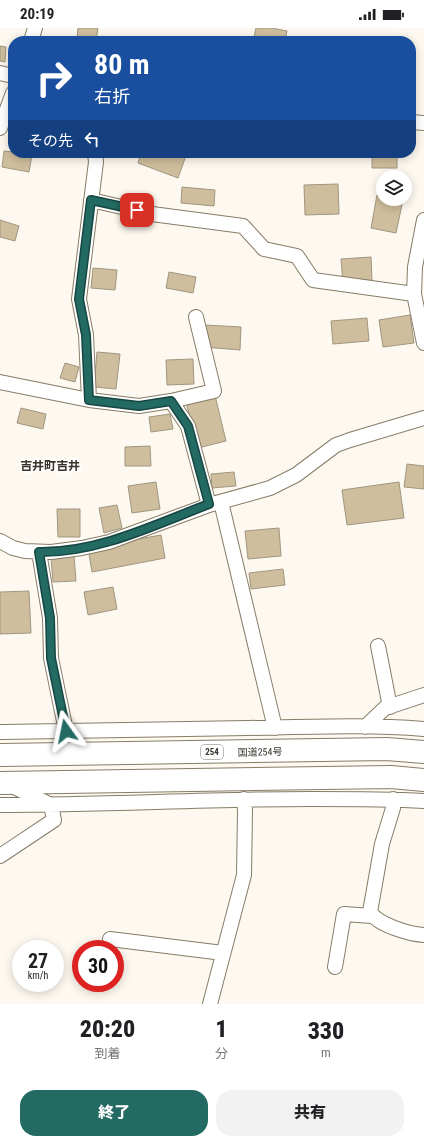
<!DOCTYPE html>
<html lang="ja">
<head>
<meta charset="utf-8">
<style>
  body { margin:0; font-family:"Roboto Condensed","Noto Sans JP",sans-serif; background:#f2f2f2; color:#202124; height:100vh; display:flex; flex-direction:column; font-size:15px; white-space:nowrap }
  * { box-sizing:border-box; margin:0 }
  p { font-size:13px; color:#757577 }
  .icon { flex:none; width:22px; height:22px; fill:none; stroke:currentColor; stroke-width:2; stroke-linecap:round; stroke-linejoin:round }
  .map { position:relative; height:976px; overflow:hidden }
  .panel { display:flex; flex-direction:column; background:#fff; flex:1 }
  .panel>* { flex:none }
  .hud { position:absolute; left:8px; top:8px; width:408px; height:122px; border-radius:16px; box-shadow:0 2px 10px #0003; background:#1a4fa0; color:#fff; overflow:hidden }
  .tools { position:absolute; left:376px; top:142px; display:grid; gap:8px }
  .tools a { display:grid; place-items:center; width:36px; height:36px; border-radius:50%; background:#fff; box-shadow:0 2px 10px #0003; font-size:20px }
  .speed { position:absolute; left:12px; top:912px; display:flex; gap:8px; font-size:20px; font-weight:700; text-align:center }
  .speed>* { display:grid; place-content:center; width:52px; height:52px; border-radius:50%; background:#fff; box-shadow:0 2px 10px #0003; line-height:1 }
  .speed small { font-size:10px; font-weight:400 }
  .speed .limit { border:6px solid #d22; background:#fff; color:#111 }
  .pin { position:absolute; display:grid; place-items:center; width:34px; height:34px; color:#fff; margin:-17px; border-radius:8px; box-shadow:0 2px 6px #0006 }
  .me { position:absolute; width:44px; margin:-22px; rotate:348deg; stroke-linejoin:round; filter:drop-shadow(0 0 3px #0008) }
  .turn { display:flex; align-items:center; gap:14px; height:84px; padding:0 20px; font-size:18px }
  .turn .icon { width:52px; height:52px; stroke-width:2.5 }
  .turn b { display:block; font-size:28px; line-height:34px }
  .then { display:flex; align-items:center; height:38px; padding:0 20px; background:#0003; gap:8px; font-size:15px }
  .eta { display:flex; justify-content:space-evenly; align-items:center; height:68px; text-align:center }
  .eta b { font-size:24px; font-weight:800; line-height:28px }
  .primary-button { display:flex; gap:8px; margin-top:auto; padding:8px 20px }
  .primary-button a { flex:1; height:46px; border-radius:16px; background:#236b62; color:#fff; font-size:16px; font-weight:800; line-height:46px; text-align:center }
  .primary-button a+a { background:#f2f2f2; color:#202124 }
  .status { display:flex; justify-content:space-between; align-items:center; height:28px; padding:0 20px; background:#fff; direction:ltr }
  .status svg { height:11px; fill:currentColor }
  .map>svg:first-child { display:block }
  .building { fill:#cfbe9d; stroke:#a09680 }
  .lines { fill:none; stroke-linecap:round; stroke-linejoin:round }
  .street-casing { stroke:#867c67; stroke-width:16 }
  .highway-casing { stroke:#867c67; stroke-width:24 }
  .street { stroke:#fff; stroke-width:14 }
  .highway { stroke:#fff; stroke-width:22 }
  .route-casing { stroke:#174640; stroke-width:10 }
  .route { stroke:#236b62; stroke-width:7 }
  .labels { text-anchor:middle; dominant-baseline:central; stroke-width:3.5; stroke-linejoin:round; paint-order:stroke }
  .shield { fill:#fff; stroke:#74716b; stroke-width:1 }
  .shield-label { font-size:9px; font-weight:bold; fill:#38342b }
  .street-label { font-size:10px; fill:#38342b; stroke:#fff }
  .quarter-label { font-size:12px; font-weight:bold; fill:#38342b; stroke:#fff }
</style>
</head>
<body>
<div class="status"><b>20:19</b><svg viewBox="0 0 49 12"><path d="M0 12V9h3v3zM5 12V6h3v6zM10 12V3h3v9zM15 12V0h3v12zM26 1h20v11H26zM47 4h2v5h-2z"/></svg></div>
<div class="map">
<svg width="424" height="976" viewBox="0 0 424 976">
  <rect width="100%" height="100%" fill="#fef9f0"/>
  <path class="building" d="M78 0H98L96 13 77 10Z
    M256 0H272L287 3 285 13H253Z
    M0 18 6 19 5 34 0 33Z
    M4 123 13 124V125L32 127 29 144 2 139Z
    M141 125H187L178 150 138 135Z
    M372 125H397V140H372Z
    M338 156 339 186 305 187 304 157Z
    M182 159 215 162 214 178 181 175Z
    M377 167 383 168V171L403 172 396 205 371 200Z
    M0 192 19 198 15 213 0 209Z
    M371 229 372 253 343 256 341 231Z
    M93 240 117 242 115 262 91 260Z
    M169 244 196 249 193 265 166 260Z
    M410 287 414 315 383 319 379 292Z
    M367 290 369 313 333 316 331 293Z
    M205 297 241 299 240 322 203 319Z
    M97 324 120 326 116 361 94 359Z
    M193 331 194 356 167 357 166 332Z
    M65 335 79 339 75 354 60 350Z
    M214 363 226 413 198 420 185 371Z
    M21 380 46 386 43 401 17 395Z
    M170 386 173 401 151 404 149 389Z
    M150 418 151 438H125V419Z
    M407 436 424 438V461L404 459Z
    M234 444 236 458 212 460 211 446Z
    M156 454 160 481 132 485 128 458Z
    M399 454 404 490 347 497 342 462Z
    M117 477 122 500 104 505 99 480Z
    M57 481H80V509H58Z
    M279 500 281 528 248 531 245 503Z
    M161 507 165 530 92 544 88 520Z
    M74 528 76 553 53 554 51 530Z
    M283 541 285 557 251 561 249 545Z
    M113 559 117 581 88 587 84 564Z
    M29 563 31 605 0 606V564Z"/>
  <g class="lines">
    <g class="street-casing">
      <path id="street" d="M31 13 35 0
        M0 45 13 48
        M411 94 424 95
        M0 100 13 65
        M91 172 152 186 243 198 264 221 297 228 313 252 414 266
        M424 192 415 239 414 266 424 315
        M0 354 89 372 139 378 171 373 214 363 196 289
        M89 372 86 307 79 271 96 134 95 125
        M171 373 188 398 209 477
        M221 474 275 700
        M0 513 13 520 25 523 51 524 82 520 109 514 209 477 270 460 296 447 336 417 350 412 424 390
        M39 524 50 590 51 630 66 703
        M378 618 390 679
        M365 699 385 680 424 667
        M0 704C83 703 166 701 248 700 307 699 366 696 424 701
        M393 771V780L382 816 370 884C378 897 409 906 424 907
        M0 777C104 777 208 771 312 771 349 771 387 771 424 773
        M0 828 54 792 51 777 10 757
        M110 911 223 925
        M335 939 344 886 372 888
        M210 976 244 847 245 783 244 771"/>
    </g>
    <g class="highway-casing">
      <path id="highway" d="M0 727 387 721 424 724
        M0 755 391 749 424 752"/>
    </g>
    <use href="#street" class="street"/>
    <use href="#highway" class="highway"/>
  </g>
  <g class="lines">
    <g class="route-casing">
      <path id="route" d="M66 703 51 630 50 590 39 524C98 525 154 497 209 476L188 398 171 373 139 378 89 372 86 307 79 271 91 172 137 182"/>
    </g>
    <use href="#route" class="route"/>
  </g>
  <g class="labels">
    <rect class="shield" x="201" y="717" width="22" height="14" rx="3"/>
    <g class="shield-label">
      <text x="212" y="724">254</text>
    </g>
    <g class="street-label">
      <text transform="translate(260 724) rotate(-1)">国道254号</text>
    </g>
    <g class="quarter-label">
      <text x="50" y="438">吉井町吉井</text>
    </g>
  </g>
</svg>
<div class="tools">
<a><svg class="icon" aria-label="layers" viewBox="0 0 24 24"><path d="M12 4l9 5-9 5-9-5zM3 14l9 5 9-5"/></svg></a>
</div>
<div class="speed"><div>27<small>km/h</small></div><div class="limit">30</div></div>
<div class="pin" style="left:137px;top:182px;background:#d93025"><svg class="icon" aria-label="arrive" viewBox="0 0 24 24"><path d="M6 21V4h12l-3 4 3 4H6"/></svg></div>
<svg class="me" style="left:66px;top:703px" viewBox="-20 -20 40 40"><path d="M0-17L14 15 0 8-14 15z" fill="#236b62" stroke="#fff" stroke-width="4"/></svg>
<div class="hud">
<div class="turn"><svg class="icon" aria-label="right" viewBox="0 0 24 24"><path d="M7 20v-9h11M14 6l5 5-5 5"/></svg><div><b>80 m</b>右折</div></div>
<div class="then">その先<svg class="icon" aria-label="left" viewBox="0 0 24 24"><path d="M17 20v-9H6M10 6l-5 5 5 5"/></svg></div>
</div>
</div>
<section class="panel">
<div class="eta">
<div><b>20:20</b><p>到着</p></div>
<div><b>1</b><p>分</p></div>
<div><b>330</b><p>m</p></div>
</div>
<div class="primary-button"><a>終了</a><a>共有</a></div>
</section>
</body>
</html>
